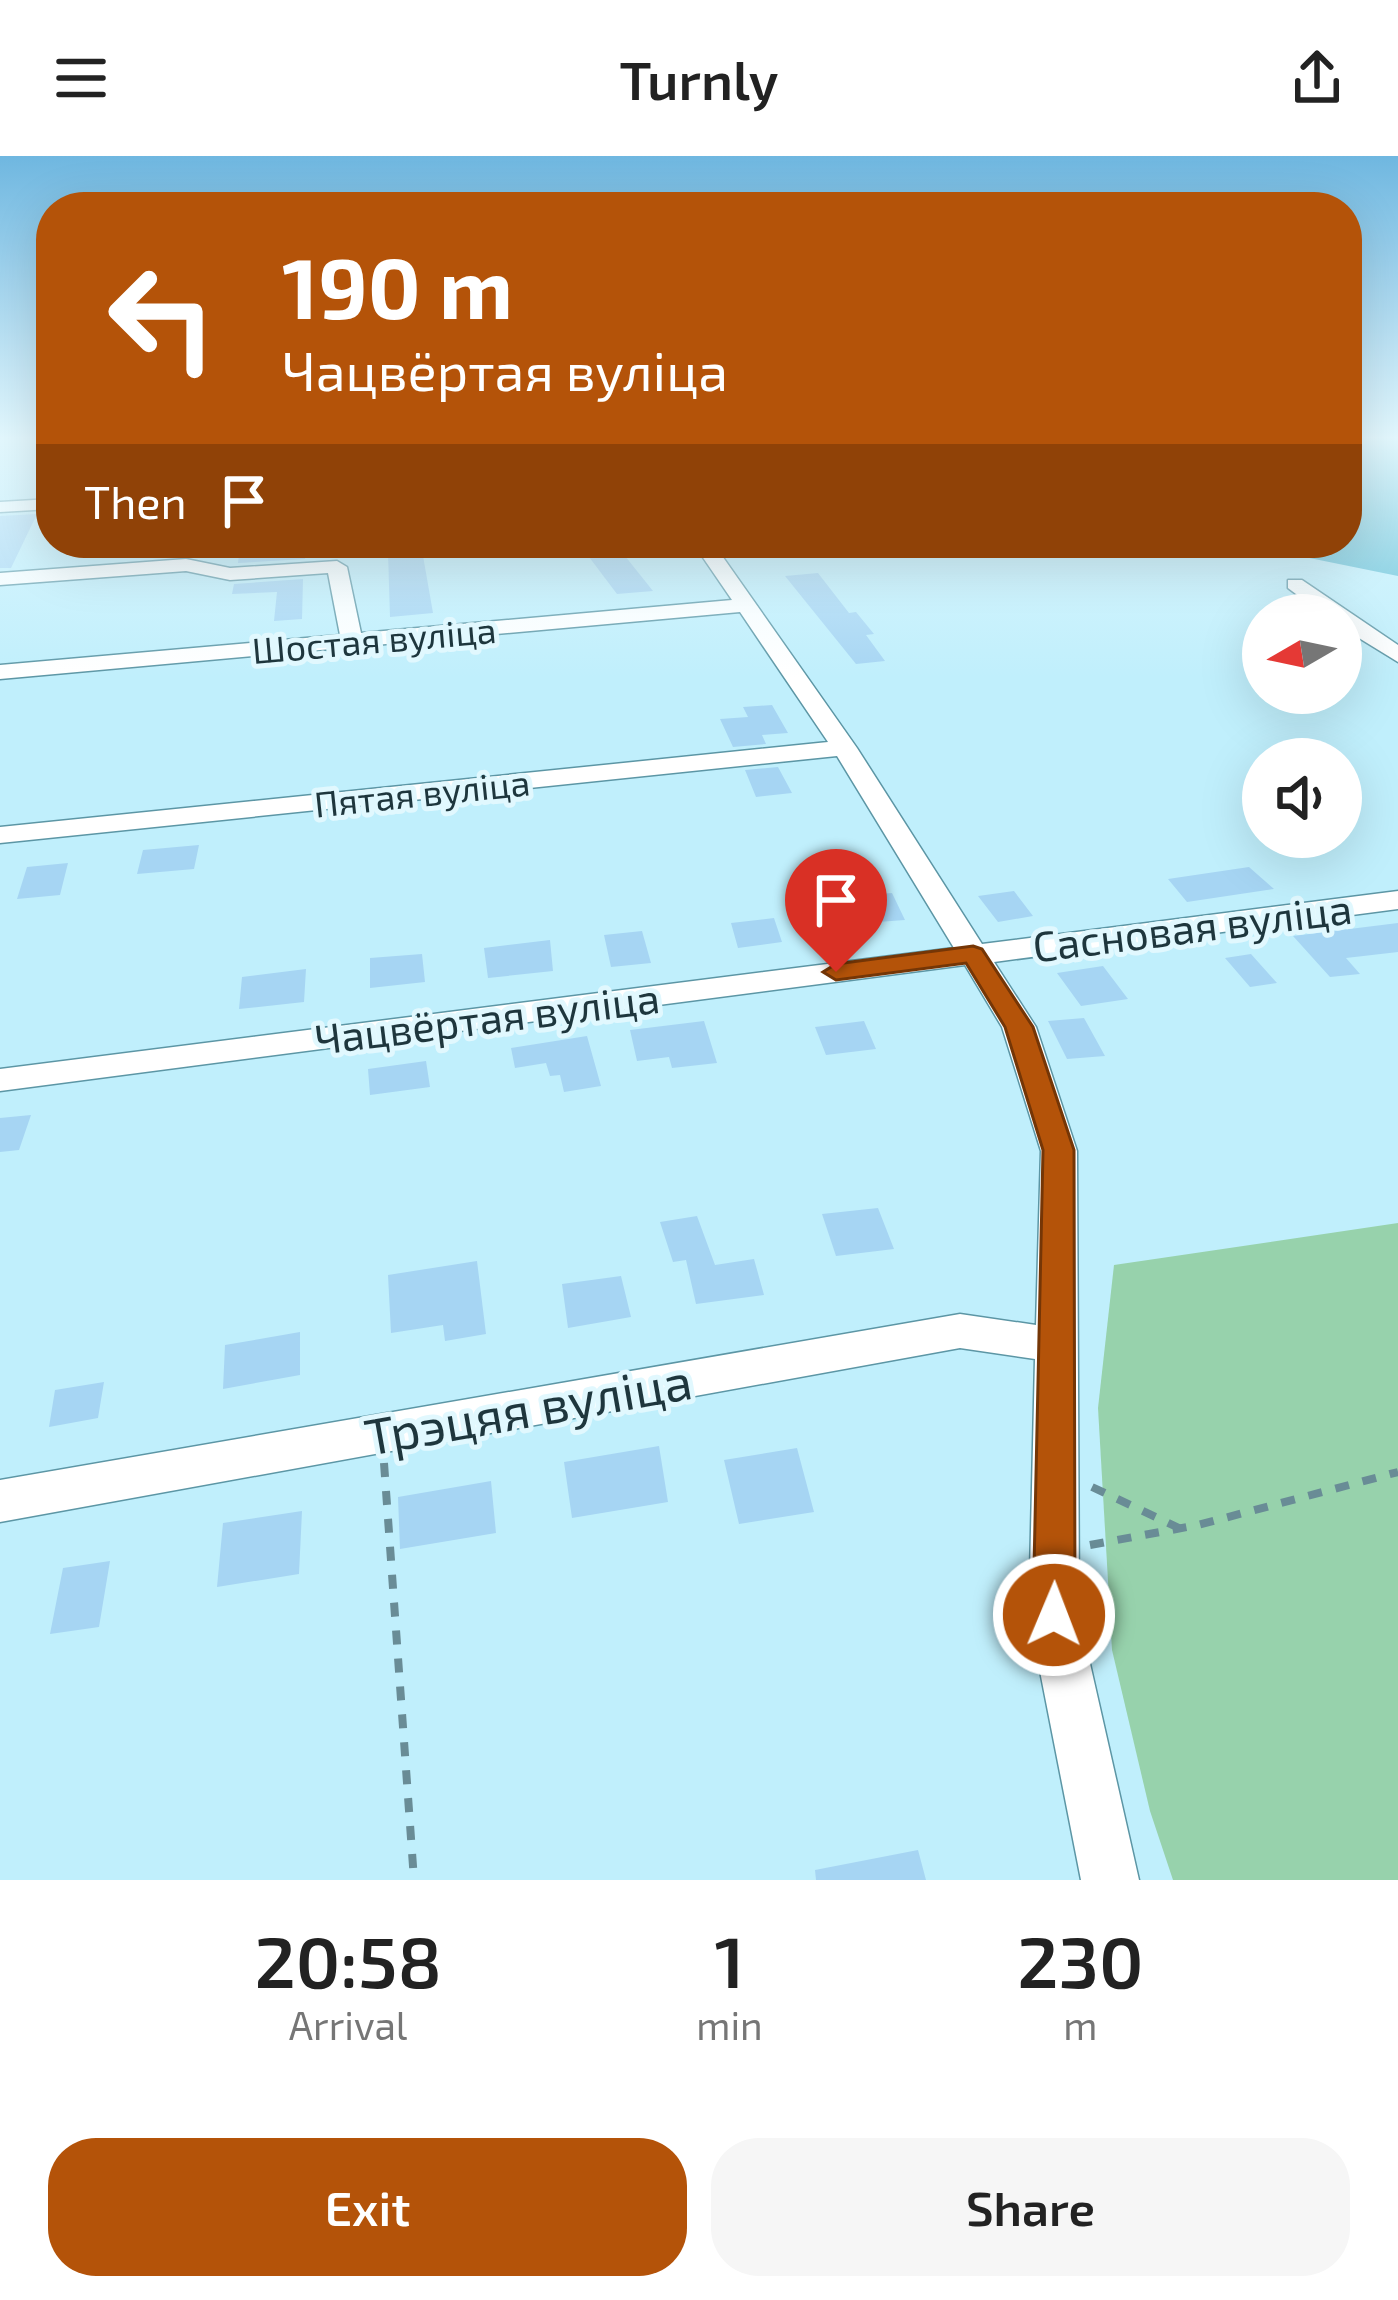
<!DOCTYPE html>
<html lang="en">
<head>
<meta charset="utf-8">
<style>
  body { margin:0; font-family:"Exo 2",sans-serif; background:#f6f6f6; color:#222; height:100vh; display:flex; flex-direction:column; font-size:45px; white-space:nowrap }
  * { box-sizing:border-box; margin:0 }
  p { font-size:39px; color:#767676 }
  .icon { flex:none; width:66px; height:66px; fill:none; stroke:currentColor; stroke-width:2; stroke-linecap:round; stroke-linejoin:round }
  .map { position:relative; height:1724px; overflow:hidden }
  .side { display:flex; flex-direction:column; background:#fff; flex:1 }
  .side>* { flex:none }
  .guide { position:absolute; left:36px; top:36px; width:1326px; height:366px; border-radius:48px; box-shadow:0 12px 48px #0002; background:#b45309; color:#fff; overflow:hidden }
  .needle { width:78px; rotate:261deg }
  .tools { position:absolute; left:1242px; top:438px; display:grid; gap:24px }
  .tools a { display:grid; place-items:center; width:120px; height:120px; border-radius:50%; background:#fff; box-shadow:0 12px 48px #0002; font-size:60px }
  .pin { position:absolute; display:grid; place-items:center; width:102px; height:102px; color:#fff; margin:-123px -51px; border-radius:50% 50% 50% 0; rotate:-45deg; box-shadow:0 0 12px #0007 }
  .pin .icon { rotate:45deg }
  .me { position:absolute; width:132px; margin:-66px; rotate:1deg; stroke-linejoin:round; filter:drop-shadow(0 0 9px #0008) }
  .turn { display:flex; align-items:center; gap:42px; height:252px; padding:0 48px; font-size:54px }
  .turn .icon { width:156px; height:156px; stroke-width:2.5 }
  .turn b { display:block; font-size:84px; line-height:102px }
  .then { display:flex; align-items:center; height:114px; padding:0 48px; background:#0003; gap:24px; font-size:45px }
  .eta { display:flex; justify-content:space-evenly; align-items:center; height:204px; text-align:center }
  .eta b { font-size:72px; font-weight:600; line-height:84px }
  .action { display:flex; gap:24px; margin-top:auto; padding:24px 48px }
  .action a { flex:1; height:138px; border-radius:48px; background:#b45309; color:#fff; font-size:48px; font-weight:600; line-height:138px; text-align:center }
  .action a+a { background:#f6f6f6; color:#222 }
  header { display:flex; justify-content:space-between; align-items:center; height:156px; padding:0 48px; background:#fff; font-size:54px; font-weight:600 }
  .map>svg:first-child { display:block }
  .green { fill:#97d2ac }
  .water { fill:#5abcd4 }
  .building { fill:#a6d5f3 }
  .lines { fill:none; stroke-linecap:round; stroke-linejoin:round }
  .minor-casing { stroke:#5c96a5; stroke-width:3 }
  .path { stroke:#698c96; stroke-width:8; stroke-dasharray:14 14; stroke-linecap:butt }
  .minor { fill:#fff; fill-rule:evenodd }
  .route { fill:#b45309; stroke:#753606; stroke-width:3 }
  .labels { text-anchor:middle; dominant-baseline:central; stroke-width:10; stroke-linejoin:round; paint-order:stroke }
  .far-street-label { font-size:36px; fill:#1e363d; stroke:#e1f8fe }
  .street-label { font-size:42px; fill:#1e363d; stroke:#e1f8fe }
  .near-street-label { font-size:51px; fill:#1e363d; stroke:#e1f8fe }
</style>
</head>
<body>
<header><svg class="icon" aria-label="menu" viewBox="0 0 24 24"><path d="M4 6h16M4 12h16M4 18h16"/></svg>Turnly<svg class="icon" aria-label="share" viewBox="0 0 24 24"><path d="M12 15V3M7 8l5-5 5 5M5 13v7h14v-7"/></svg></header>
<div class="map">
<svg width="1398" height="1724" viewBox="0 0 1398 1724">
  <rect width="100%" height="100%" fill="#c0effc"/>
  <path class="green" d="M1398 1067V1724H1173L1150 1655 1112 1494 1098 1252 1114 1109Z"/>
  <path class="water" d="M1347 281H1398V420L1235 387H1347Z"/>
  <path class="building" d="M37 358 11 412H0V360Z
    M297 388 306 389 305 403 238 407 240 391Z
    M617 390 653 435 617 438 583 393Z
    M422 394 433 457 390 461 388 396Z
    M818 417 849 457 856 456 874 478 866 479 885 505 856 508 785 420Z
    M303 423 302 463 274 465 277 436 232 438 234 428Z
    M772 549 788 577 762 579 766 588 733 591 720 563 748 561 743 551Z
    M778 611 792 637 756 641 745 614Z
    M199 689 194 713 137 718 143 694Z
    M68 707 60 739 17 743 27 711Z
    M1249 711 1274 733 1187 746 1168 723Z
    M1014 735 1033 760 998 766 978 740Z
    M892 737 905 764 864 767 850 740Z
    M774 762 782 786 738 792 731 767Z
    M1398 767V796L1346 802 1360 818 1330 821 1293 780Z
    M642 775 651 807 611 811 604 779Z
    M550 784 553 815 488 822 484 792Z
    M422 798 425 826 370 832V802Z
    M1251 798 1277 827 1250 831 1225 802Z
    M1103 810 1128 843 1081 850 1057 817Z
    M306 813 304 846 239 853 242 821Z
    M1084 862 1105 900 1067 903 1048 865Z
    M704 865 717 907 672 912 669 901 637 905 630 874Z
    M864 865 876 893 826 899 815 871Z
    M587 880 601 930 564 936 560 919 550 920 546 907 515 912 511 892Z
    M426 905 430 931 370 939 368 913Z
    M31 959 19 994 0 996V962Z
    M878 1052 894 1093 836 1100 822 1058Z
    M697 1060 715 1109 754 1103 764 1139 696 1148 686 1104 673 1106 660 1066Z
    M477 1105 486 1178 445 1185 443 1169 391 1177 388 1119Z
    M621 1120 631 1161 568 1172 562 1128Z
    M300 1176V1219L223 1233 225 1189Z
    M104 1226 98 1262 49 1271 55 1234Z
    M659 1290 668 1346 572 1362 564 1306Z
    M797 1292 814 1356 739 1368 724 1304Z
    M491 1325 496 1377 400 1393 398 1341Z
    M302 1355 299 1418 217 1431 223 1367Z
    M110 1405 99 1471 50 1478 63 1412Z
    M918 1694 926 1724H816L815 1714Z"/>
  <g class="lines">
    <g class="minor-casing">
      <path id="minor" d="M51 343V353L0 356V346Z
        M693 387H713L857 592 982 788 1398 735V753L994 806 1036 871 1077 995 1079 1459 1139 1724H1081L1029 1459 1035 1203 960 1192 0 1366V1324L960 1158 1036 1169 1041 995 1002 871 965 809 0 935V913L954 792 837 600 0 687V671L828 586 740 456 0 523V509L340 479 328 417 230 424 186 415 0 429V417L186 403 230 412 337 405 347 411 361 477 732 444Z
        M1288 424H1302L1398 489V506L1341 471V459H1324L1288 432Z"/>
    </g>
    <path class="path" d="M384 1307 414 1724
      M1092 1331 1179 1372
      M1090 1389 1198 1369 1398 1316"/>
    <use href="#minor" class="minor"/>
  </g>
  <linearGradient id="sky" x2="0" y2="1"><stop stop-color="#6fb7e0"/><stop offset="0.54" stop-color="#e3f8fe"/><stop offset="1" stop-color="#e3f8fe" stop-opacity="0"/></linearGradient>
  <rect width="1398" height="522" fill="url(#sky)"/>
  <path class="route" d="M973 790 982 793 1033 871 1074 994 1075 1459 1069 1473 1054 1479 1039 1473 1033 1459 1043 994 1005 871 966 807 836 824 823 816 836 808Z"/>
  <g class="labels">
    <g class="far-street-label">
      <text transform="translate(374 483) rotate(-5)">Шостая вуліца</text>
      <text transform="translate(422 636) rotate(-6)">Пятая вуліца</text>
    </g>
    <g class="street-label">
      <text transform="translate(1192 770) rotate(-7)">Сасновая вуліца</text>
      <text transform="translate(487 861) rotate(-7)">Чацвёртая вуліца</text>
    </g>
    <g class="near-street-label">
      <text transform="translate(528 1251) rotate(-10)">Трэцяя вуліца</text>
    </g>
  </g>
</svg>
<div class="tools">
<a><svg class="needle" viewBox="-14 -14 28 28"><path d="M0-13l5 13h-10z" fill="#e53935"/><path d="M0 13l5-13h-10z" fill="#767676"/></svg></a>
<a><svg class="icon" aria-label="sound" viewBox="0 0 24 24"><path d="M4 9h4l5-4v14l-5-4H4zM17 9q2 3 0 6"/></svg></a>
</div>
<div class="pin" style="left:836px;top:816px;background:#d93025"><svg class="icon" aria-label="arrive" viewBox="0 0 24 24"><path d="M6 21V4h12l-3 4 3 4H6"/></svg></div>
<svg class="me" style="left:1054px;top:1459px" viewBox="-20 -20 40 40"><circle r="17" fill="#b45309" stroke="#fff" stroke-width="3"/><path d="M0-11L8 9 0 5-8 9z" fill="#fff"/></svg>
<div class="guide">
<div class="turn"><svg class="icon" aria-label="left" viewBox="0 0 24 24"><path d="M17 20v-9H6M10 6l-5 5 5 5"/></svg><div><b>190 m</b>Чацвёртая вуліца</div></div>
<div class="then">Then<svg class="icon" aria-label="arrive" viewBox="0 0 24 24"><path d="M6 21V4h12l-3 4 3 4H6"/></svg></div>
</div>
</div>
<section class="side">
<div class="eta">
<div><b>20:58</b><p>Arrival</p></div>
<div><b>1</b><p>min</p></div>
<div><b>230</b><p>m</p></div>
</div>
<div class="action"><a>Exit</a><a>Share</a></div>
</section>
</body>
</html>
